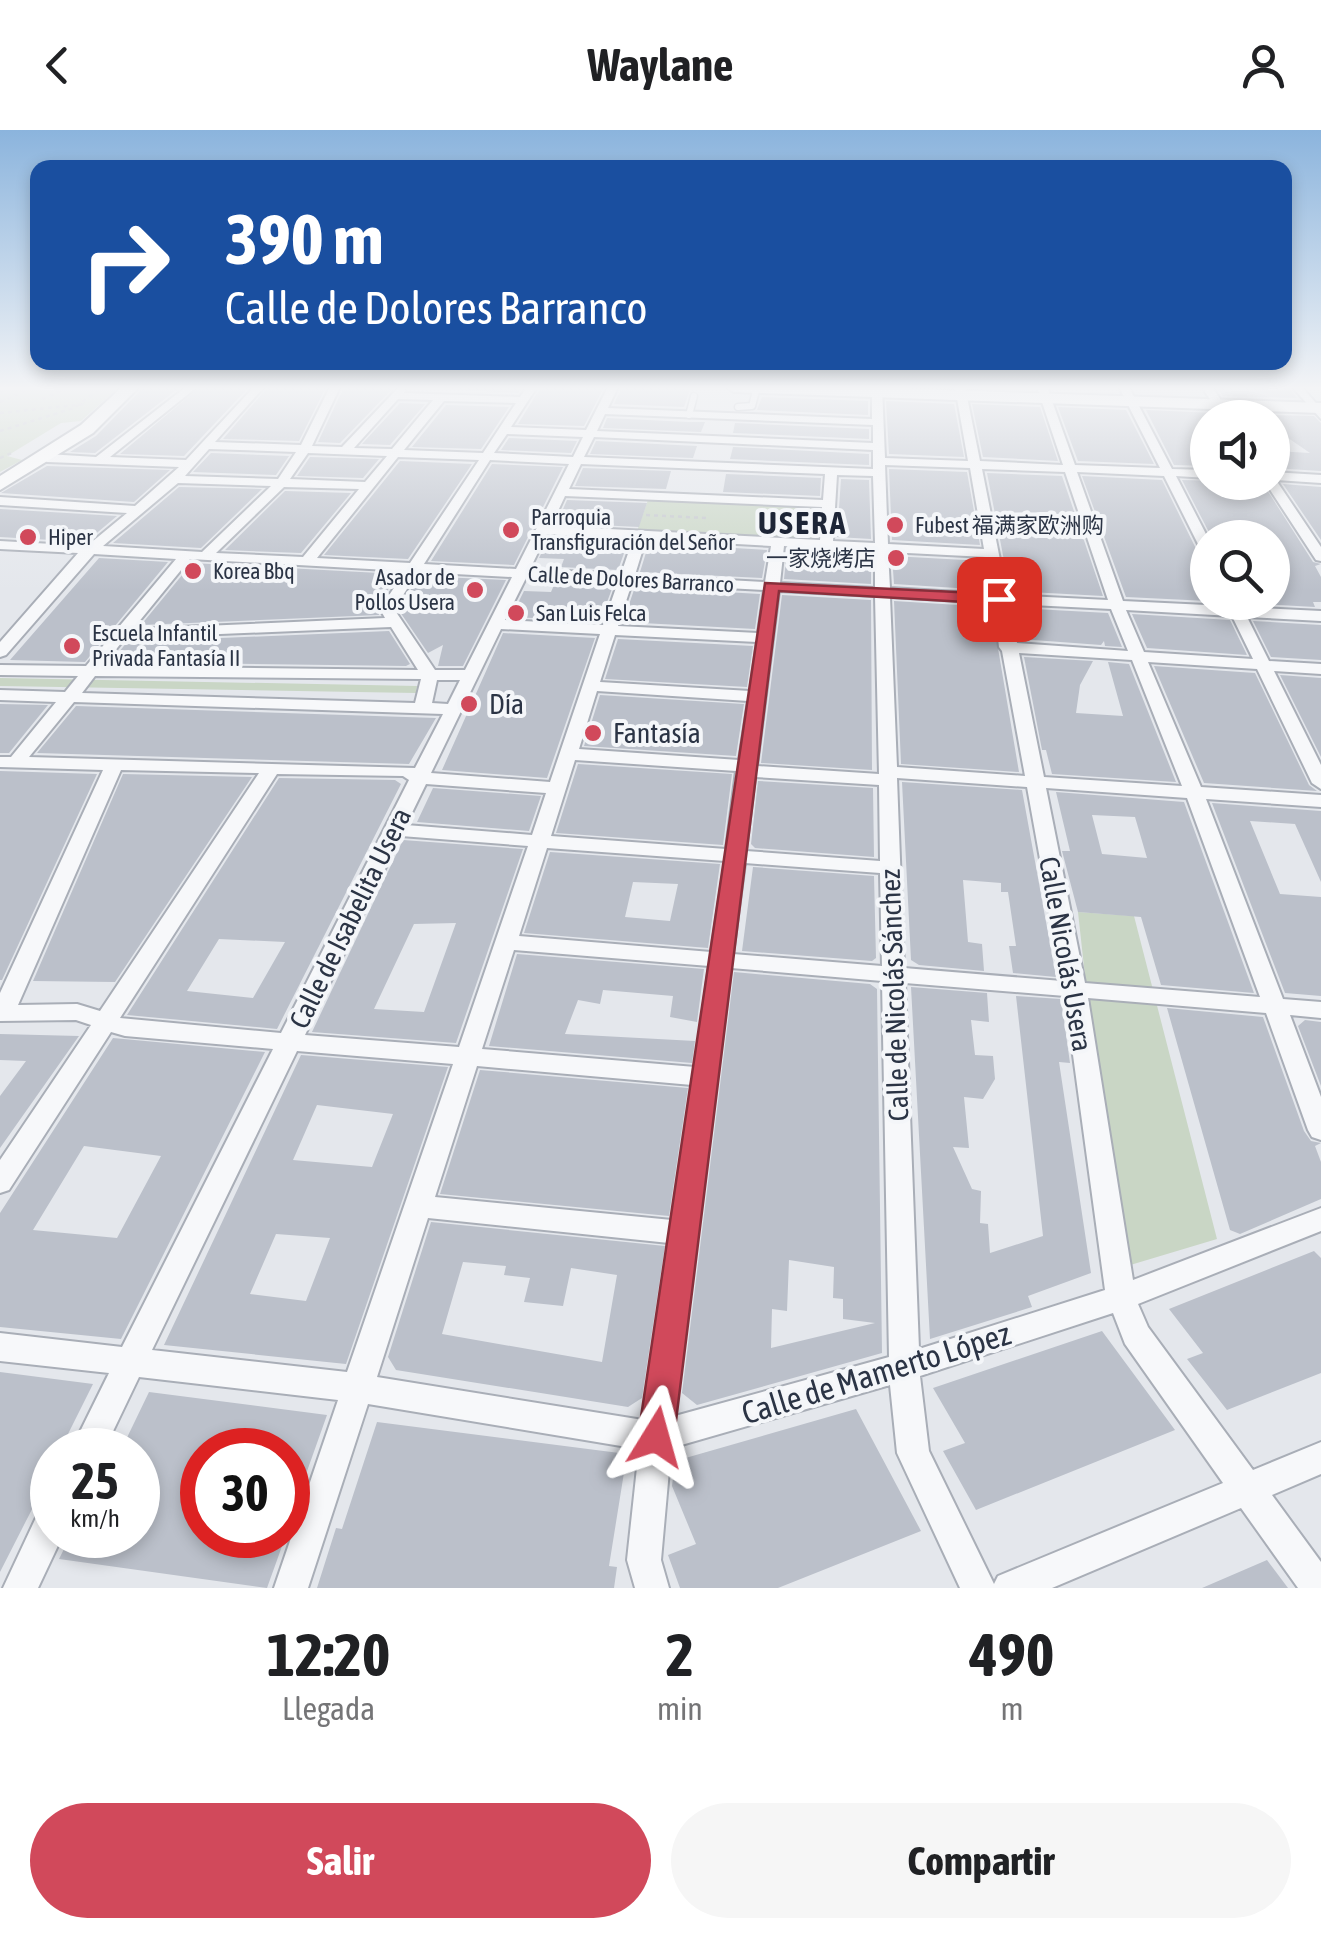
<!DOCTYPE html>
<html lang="es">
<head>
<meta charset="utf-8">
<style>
  body { margin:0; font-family:"Asap Condensed","Noto Sans SC",sans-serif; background:#f6f6f6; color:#202124; height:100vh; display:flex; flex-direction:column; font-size:38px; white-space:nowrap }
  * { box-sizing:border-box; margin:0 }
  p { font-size:32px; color:#757577 }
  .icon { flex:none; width:55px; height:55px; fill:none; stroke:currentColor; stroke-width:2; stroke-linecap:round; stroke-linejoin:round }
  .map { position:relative; height:1458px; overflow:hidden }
  .side { display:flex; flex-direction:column; background:#fff; flex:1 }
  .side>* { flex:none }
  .hud { position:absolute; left:30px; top:30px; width:1262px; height:210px; border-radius:20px; box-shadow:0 5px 15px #0003; background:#1a4fa0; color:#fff; overflow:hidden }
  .tools { position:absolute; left:1190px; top:270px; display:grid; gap:20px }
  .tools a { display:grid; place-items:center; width:100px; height:100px; border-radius:50%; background:#fff; box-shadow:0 5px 15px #0003; font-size:50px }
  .speed { position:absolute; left:30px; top:1298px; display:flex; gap:20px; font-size:50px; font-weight:700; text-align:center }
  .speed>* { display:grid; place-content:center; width:130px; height:130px; border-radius:50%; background:#fff; box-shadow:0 5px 15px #0003; line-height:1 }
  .speed small { font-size:25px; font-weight:400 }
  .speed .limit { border:15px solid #d22; background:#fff; color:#111 }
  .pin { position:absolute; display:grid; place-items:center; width:85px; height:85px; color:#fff; margin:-42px; border-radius:20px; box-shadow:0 5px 15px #0006 }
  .me { position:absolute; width:110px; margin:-55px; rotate:8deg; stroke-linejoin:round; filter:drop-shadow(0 0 8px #0008) }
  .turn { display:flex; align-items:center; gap:35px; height:210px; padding:0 30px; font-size:45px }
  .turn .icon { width:130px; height:130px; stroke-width:2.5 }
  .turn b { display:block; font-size:70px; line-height:85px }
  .eta { display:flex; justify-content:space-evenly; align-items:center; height:170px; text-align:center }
  .eta b { font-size:60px; font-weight:700; line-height:70px }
  .action { display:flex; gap:20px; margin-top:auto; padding:20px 30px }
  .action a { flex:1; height:115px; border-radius:60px; background:#d1495b; color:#fff; font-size:40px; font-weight:700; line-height:115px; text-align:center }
  .action a+a { background:#f6f6f6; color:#202124 }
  header { display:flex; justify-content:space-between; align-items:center; height:130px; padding:0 30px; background:#fff; font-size:45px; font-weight:700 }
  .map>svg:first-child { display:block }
  .green { fill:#c9d6c5 }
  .building { fill:#bbc0ca; fill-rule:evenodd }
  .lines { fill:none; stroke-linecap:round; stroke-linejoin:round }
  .lane-casing { stroke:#a9aeb7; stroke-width:9 }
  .street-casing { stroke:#a9aeb7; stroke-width:4 }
  .secondary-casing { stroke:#a9aeb7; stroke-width:4 }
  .path { stroke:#c2c5cb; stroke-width:2.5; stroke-dasharray:4 4; stroke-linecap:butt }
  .lane { stroke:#f7f8fa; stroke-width:6 }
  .street { fill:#f7f8fa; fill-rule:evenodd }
  .secondary { fill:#fff; fill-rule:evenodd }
  .route { fill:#d1495b; stroke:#882f3b; stroke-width:2.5 }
  .poi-dot { fill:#d1495b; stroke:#f4f6f9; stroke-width:4 }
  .labels { text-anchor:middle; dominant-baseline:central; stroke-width:8; stroke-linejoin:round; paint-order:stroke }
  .far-poi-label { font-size:22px; fill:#2b3445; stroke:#f4f6f9; text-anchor:start }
  .far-street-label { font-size:22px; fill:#2b3445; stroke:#f4f6f9 }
  .poi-label { font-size:28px; fill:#2b3445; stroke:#f4f6f9; text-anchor:start }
  .street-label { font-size:28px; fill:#2b3445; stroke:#f4f6f9 }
  .far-district-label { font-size:32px; font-weight:bold; letter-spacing:2.5px; fill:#1d2536; stroke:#f4f6f9 }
  .near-street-label { font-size:32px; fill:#2b3445; stroke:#f4f6f9 }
</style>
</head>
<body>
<header><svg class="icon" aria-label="back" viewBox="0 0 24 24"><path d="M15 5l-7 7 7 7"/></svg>Waylane<svg class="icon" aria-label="person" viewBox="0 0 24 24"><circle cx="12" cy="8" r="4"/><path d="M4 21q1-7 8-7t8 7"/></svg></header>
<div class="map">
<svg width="1321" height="1458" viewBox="0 0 1321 1458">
  <rect width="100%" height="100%" fill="#e4e7ec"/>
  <path class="green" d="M0 257H119L81 291 61 293 7 326 22 330 0 342Z
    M648 370 820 377 818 411 637 401Z
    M0 548 417 556 416 563 0 556Z
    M1078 782 1134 786 1217 1109 1117 1139Z"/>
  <path class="building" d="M144 257H180L95 323 70 322 96 306Z
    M200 257H249L184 326 120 324Z
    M268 257H326L299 311 223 309Z
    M344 257H394L340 313 318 312Z
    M409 257H523L518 263Z
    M541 257H604L584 296 518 294Z
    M622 257 677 258 690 259 684 277 614 274Z
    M1216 257H1288L1297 268 1223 266Z
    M762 267 868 271V285L757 280Z
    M886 271 954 274 964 327 889 324Z
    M400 273 425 274 390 315 362 314Z
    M972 274 1040 277 1058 331 983 327Z
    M446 275 509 277 481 319 412 317Z
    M1058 277 1126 280 1154 334 1078 331Z
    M1146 280 1214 283 1217 288H1208V336L1174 335Z
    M1235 284 1314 286 1321 293V341L1272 338V332L1286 333 1276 321 1310 323 1272 297V288H1236Z
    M607 288 688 292H705L701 302 603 298Z
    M735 293 869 299V309L733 303Z
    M509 308 577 311 571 323 501 320Z
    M596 311 697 316 693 328 590 324Z
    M733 317 869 324V335L730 329Z
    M211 323 289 326 276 345 193 342Z
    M310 327 379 329 363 348 297 346Z
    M400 331 472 334 408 429 324 425Z
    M492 334 563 337 514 435 431 431Z
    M47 336 170 340 134 372 1 363Z
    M583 338 671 341 666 359 575 356Z
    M889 339 967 342 980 415 892 410Z
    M987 343 1062 346 1103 466 1010 461Z
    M726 344 821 348 820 366 723 362Z
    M1082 346 1162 350 1208 443V471L1126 467Z
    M841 349 869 350 871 409 837 407Z
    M1182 350 1262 352 1313 432 1321 434 1315 436 1321 447V472H1313L1315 477 1245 473 1272 472V408H1212Z
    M1283 354 1321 357V410Z
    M179 357 262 359 201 418 113 413Z
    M285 361 351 363 301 423 225 420Z
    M567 370 647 373 639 397 557 393Z
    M0 379 117 386 86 412 0 407Z
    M549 408 628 412 618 440 561 437 564 429 539 428Z
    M649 413 767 420 762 448 640 442Z
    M787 420 871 425V454L784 449Z
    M892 426 983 431 988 460 894 454Z
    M99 428 168 432 85 532 10 530Z
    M192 433 398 444 377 477 379 485 141 495Z
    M420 446 506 450 463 536H438L443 515 428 523 398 479Z
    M555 453 613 456 600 491 511 487 524 461 551 462Z
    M635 457 760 464 755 499 623 492Z
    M782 465 871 470 872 640 761 633Z
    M894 471 991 477 1019 642 901 634Z
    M1014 478 1108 483 1122 517 1105 516 1104 511 1101 515 1020 509Z
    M1132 484 1230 490 1247 525 1147 518Z
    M1253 491 1321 495V530L1271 527Z
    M389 501 410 534 406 536 111 532 127 512Z
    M503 503 595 508 547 648 442 640Z
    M618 509 753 516 747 557 605 549Z
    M1024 527 1093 531 1080 555 1076 583 1123 586 1108 532 1129 534 1176 652 1052 644 1046 620H1042Z
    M1154 536 1255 543 1309 655 1317 661 1204 653Z
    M1280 545 1321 548V627Z
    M600 565 744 574 736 626 584 616Z
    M0 574 48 575 9 623H0Z
    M76 576 436 588 409 634 37 623Z
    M578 634 732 644 723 715 556 703Z
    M0 641 97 644 2 850H0Z
    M123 644 252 647 115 852 33 851Z
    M279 648 395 650 401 654 277 899 127 885ZM219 809 285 812 253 868 187 861Z
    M758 651 873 658 874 727 755 718 751 714Z
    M902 652 1022 660 1056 847 1013 843 1009 816H1016L1008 762H1001V753L963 750 968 812 982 814 984 841 919 835 911 830Z
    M433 658 541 666 529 701 417 692Z
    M1056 662 1184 672 1254 863 1161 855 1141 787 1078 782 1062 721H1070ZM1092 685 1135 687 1147 728 1102 724Z
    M1212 673 1321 681V752L1295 694 1250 691 1280 764 1321 767V866L1285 863Z
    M403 710 523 719 456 913 312 902ZM456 793 424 882 374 879 414 794Z
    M550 722 720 734 708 818 524 803ZM633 752 678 754 670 791 625 787Z
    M753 737 874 746 876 828 872 831 742 821Z
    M517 824 704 839 697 892 670 887 673 866 603 860 600 874 578 870 565 904 695 911 692 933 489 916Z
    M734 842 870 854 877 859 882 1223 697 1275 682 1263ZM789 1130 834 1137 833 1168 843 1169V1189L875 1193 771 1218 772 1179 787 1181Z
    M911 857 987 863 989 892 971 890 975 925 993 926 995 949 983 969 964 967 969 1018 953 1017 972 1059 981 1061 980 1093 988 1094 990 1123 1043 1106 1016 866 1061 869 1070 933 1059 932 1091 1143 1028 1166 1032 1177 930 1209Z
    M1167 878 1263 887 1304 1001 1311 1011 1321 1013 1315 1016 1321 1032V1069L1240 1104 1230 1100Z
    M1305 890 1321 892V956L1298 896Z
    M0 904 79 906 0 1018V966L26 931 0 930Z
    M113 908 265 922 121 1209 0 1197V1083ZM84 1016 161 1026 117 1108 33 1100Z
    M301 925 448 937 346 1234 164 1215ZM317 975 393 984 372 1037 293 1030ZM276 1104 330 1108 306 1171 250 1164Z
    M480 940 688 958 669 1086 440 1064Z
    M431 1092 665 1116 642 1268 628 1277 396 1240 388 1227ZM463 1132 506 1136 504 1145 530 1148 524 1172 563 1176 571 1138 617 1145 602 1232 442 1204Z
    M1314 1121 1321 1128V1243L1227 1280 1187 1229 1203 1223 1169 1179Z
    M1102 1201 1175 1300 976 1380 943 1321 965 1313 933 1258Z
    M0 1242 93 1254 60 1320H52V1340L0 1442Z
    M149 1262 327 1285 290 1389 288 1320H202V1405H286L267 1458 59 1429 71 1405H138V1320H121Z
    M856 1279 921 1401 778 1458H680L668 1425 696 1414 672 1356 675 1331Z
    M377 1292 627 1324 609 1436 617 1437 614 1458H317L336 1398 342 1399Z
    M1267 1430 1288 1458H1202Z"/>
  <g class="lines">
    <g class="lane-casing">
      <path id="lane" d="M738 277 752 276 757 257
        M689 285 694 266"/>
    </g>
    <g class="street-casing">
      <path id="street" d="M186 257H197L110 327 186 330 254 257H264L215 312 301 315 330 257H340L312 316 342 317 399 257H406L404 263 520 267 527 257H537L511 297 586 300 608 257H618L608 278 872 289V257H882L885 328 968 331 955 257H965L980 331 1063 335 1037 257H1047L1075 335 1160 338 1119 257H1129L1172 339 1208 340V348L1176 346 1208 408V424L1201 420 1164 346 1077 342 1123 471 1227 476 1228 472H1240L1243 477 1321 481V491L1247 487 1269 531 1321 534V544L1274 541 1321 635V659L1312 653 1257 539 1148 532 1201 657 1321 665V677L1206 669 1283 869 1321 872V888L1290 885 1321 967V1010L1312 1007 1308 1000 1266 883 1088 868 1133 1150 1321 1078V1101L1138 1174 1148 1197 1253 1340 1321 1312V1344L1272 1365 1321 1432V1458H1298L1241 1378 1052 1458H960L897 1323 890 1255 671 1318 661 1430 669 1458H635L627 1430 639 1319 368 1274 308 1458H274L338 1270 139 1247 104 1320H71L109 1243 0 1231V1203L122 1217 273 919 125 906 111 902 9 1060 0 1063V1030L91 895 76 890 0 891V863L103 640 0 637V627H11L56 572 0 570V560L65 562 78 546 0 545V535L86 536 176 429 94 424 6 525 0 527V512L78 423 0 419V411L87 416 127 383 0 375V367L135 376 179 337 47 332 41 328 47 324 96 327ZM398 269 433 270 392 319 354 318ZM444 271 516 273 483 323 404 320ZM605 284 873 295V313L597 301ZM507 304 583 307 573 327 494 323ZM594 307 873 320V339L584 327ZM209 319 296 322 278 349 185 346ZM308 323 387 326 365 352 290 349ZM398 327 479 330 410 433 317 428ZM490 330 569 334 516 439 424 434ZM581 334 825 344 823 370 569 359ZM885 335 970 338 984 419 888 414ZM982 339 1065 342 1108 470 1007 465ZM837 345 873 346 875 413 833 411ZM178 353 271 356 202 422 103 416ZM284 357 359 359 303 427 216 423ZM565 366 822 377 820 410 551 396ZM547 404 633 409 621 444 530 439ZM646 409 771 416 765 452 635 445ZM784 416 875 421V458L780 453ZM888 422 986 427 992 464 890 458ZM190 429 405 441 380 479 385 488 133 499ZM418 442 512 447 465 540H435L394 479ZM526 448 618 452 603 495 505 490ZM632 453 764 460 758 503 618 496ZM779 461 875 466 879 644 757 636ZM890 467 994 473 999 517 1002 521 1025 646 897 637ZM1009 474 1111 479 1128 521 1017 513ZM1126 480 1232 486 1253 529 1144 522ZM391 497 418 540 103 536 125 508ZM501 499 600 504 550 652 431 643ZM615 505 757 512 750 561 600 552ZM1019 523 1132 530 1182 656 1044 647ZM95 546 421 549 415 573 82 563ZM437 550H460L448 574 432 573ZM597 561 748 571 739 630 579 619ZM74 572 443 584 415 638 29 627ZM575 630 736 641 726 719 551 706ZM121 640 259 643 100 881 77 874 18 875ZM277 644 403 646 409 650 281 903 120 888ZM755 647 879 655 880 731 746 721ZM897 648 1027 657 1062 851 904 838ZM426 654 546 663 532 705 406 695ZM1046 658 1187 668 1260 867 1085 853ZM401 706 528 716 459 917 305 905ZM547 718 725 731 711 822 519 806ZM745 733 880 743 882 836 733 824ZM514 820 709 836 695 937 482 919ZM731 838 882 851 889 1227 675 1286ZM905 853 1065 866 1105 1160 919 1219ZM297 921 453 934 347 1242 152 1220ZM477 936 692 955 672 1090 435 1067ZM428 1088 669 1113 643 1290 377 1247ZM1113 1183 1125 1214 1223 1353 998 1446 994 1454 929 1321 920 1246Z
        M1202 257H1212L1233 288H1222Z
        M1292 257H1302L1321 279V289Z
        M1272 342 1321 345V353L1276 350 1321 417V431L1316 430 1265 352H1272Z
        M52 1374V1405H63L38 1458H3L40 1379Z"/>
    </g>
    <g class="secondary-casing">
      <path id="secondary" d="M122 257H139L93 303 0 360V346L81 295Z
        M726 257H854L1321 273V283L734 262Z"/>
    </g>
    <path class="path" d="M65 257H93
      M0 262 18 257
      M42 269 65 260
      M0 272 33 257
      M0 283 86 274
      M0 301 74 278 103 257
      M0 328 14 322
      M646 385 706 388
      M780 391 810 392"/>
    <use href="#lane" class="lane"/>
    <use href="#street" class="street"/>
    <use href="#secondary" class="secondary"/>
  </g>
  <linearGradient id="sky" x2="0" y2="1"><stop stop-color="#8bb4dd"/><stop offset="0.56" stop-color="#f3f4f6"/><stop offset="1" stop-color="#f3f4f6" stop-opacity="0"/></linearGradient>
  <rect width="1321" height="461" fill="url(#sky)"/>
  <path class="route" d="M765 453 999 464 1007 469 999 474 779 461 674 1307 669 1319 656 1324 643 1319 638 1307Z"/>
  <g class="poi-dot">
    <circle cx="895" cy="395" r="10"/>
    <circle cx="511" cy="400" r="10"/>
    <circle cx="28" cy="407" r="10"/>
    <circle cx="896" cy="428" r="10"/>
    <circle cx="193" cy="441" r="10"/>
    <circle cx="475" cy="460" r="10"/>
    <circle cx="516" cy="483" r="10"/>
    <circle cx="72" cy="516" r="10"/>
    <circle cx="469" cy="574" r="10"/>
    <circle cx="593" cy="603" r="10"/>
  </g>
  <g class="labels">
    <g class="far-poi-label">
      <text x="531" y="387">Parroquia<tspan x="531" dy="25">Transfiguración del Señor</tspan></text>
      <text x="915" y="395">Fubest 福满家欧洲购</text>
      <text x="48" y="407">Hiper</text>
      <text x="876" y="428" text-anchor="end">一家烧烤店</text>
      <text x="213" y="441">Korea Bbq</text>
      <text x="455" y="447" text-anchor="end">Asador de<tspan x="455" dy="25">Pollos Usera</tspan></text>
      <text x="536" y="483">San Luis Felca</text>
      <text x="92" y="503">Escuela Infantil<tspan x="92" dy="25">Privada Fantasía II</tspan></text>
    </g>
    <g class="far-street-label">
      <text transform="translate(631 449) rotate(3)">Calle de Dolores Barranco</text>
    </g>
    <g class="poi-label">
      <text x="489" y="574">Día</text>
      <text x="613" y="603">Fantasía</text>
    </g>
    <g class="street-label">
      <text transform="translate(350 788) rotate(-64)">Calle de Isabelita Usera</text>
      <text transform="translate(1066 824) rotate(80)">Calle Nicolás Usera</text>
      <text transform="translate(894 865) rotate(-92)">Calle de Nicolás Sánchez</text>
    </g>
    <g class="far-district-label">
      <text x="803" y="392">USERA</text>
    </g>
    <g class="near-street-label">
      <text transform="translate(876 1243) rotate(-17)">Calle de Mamerto López</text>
    </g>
  </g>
</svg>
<div class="tools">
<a><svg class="icon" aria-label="sound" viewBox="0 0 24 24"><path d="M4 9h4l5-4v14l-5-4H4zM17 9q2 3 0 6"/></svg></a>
<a><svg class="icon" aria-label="search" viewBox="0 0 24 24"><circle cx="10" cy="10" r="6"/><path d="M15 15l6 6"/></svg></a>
</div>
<div class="speed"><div>25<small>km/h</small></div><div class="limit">30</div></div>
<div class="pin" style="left:999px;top:469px;background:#d93025"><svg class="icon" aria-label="arrive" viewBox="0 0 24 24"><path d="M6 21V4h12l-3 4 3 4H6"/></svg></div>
<svg class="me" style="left:656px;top:1307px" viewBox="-20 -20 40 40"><path d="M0-17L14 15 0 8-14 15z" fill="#d1495b" stroke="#fff" stroke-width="4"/></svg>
<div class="hud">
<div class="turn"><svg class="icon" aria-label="right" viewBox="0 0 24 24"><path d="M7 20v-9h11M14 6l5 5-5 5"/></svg><div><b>390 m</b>Calle de Dolores Barranco</div></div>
</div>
</div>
<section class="side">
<div class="eta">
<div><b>12:20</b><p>Llegada</p></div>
<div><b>2</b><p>min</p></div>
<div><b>490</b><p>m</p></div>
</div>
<div class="action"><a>Salir</a><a>Compartir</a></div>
</section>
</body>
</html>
